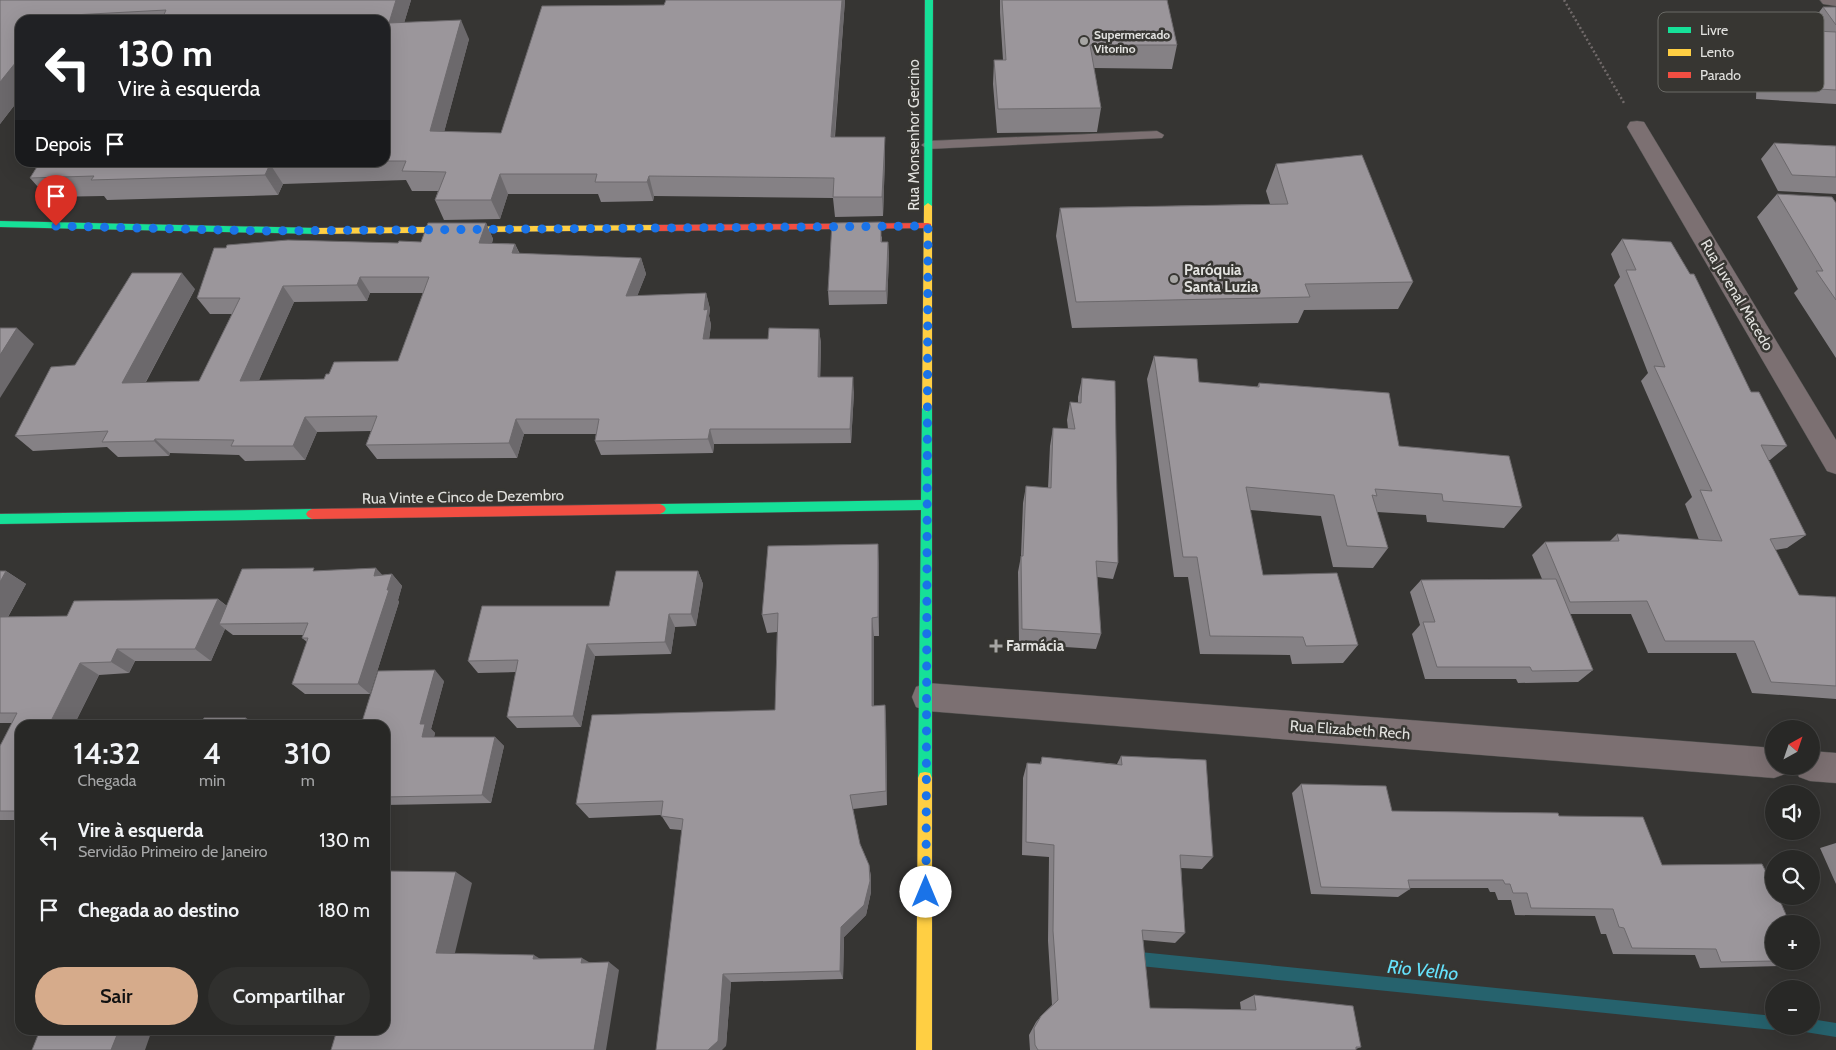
<!DOCTYPE html>
<html lang="pt">
<head>
<meta charset="utf-8">
<style>
  body { margin:0; font-family:Cabin,sans-serif; background:#30302e; color:#f1f3f6; height:100vh; display:flex; flex-direction:column; font-size:19px; white-space:nowrap }
  * { box-sizing:border-box; margin:0 }
  p { font-size:16px; color:#a5a6a7 }
  .icon { flex:none; width:28px; height:28px; fill:none; stroke:currentColor; stroke-width:2; stroke-linecap:round; stroke-linejoin:round }
  .map { position:relative; flex:1; overflow:hidden }
  .details { position:absolute; left:15px; top:720px; width:375px; height:315px; display:flex; flex-direction:column; background:#282826; border-radius:15px; box-shadow:0 5px 20px #0002,0 0 0 1px #444443 }
  .details>* { flex:none }
  .guide { position:absolute; left:15px; top:15px; width:375px; height:152px; border-radius:15px; box-shadow:0 5px 20px #0002,0 0 0 1px #444443; background:#202124; color:#fff; overflow:hidden }
  .needle { width:32px; rotate:40deg }
  .fabs { position:absolute; left:1765px; top:720px; display:grid; gap:10px }
  .fabs a { display:grid; place-items:center; width:55px; height:55px; border-radius:50%; background:#282826; box-shadow:0 5px 20px #0002,0 0 0 1px #444443; font-size:25px }
  .pin { position:absolute; display:grid; place-items:center; width:42px; height:42px; color:#fff; margin:-51px -21px; border-radius:50% 50% 50% 0; rotate:-45deg; box-shadow:0 0 5px #0007 }
  .pin .icon { rotate:45deg }
  .me { position:absolute; width:55px; margin:-28px; rotate:0deg; stroke-linejoin:round; filter:drop-shadow(0 0 4px #0008) }
  .turn { display:flex; align-items:center; gap:18px; height:105px; padding:0 20px; font-size:22px }
  .turn .icon { width:65px; height:65px; stroke-width:2.5 }
  .turn b { display:block; font-size:35px; line-height:42px }
  .then { display:flex; align-items:center; height:48px; padding:0 20px; background:#0003; gap:10px; font-size:19px }
  .eta { display:flex; justify-content:space-evenly; align-items:center; height:85px; text-align:center }
  .eta b { font-size:30px; font-weight:600; line-height:35px }
  .cta { display:flex; gap:10px; margin-top:auto; padding:10px 20px }
  .cta a { flex:1; height:58px; border-radius:30px; background:#d6ab8b; color:#111; font-size:20px; font-weight:600; line-height:58px; text-align:center }
  .cta a+a { background:#30302e; color:#f1f3f6 }
  ul { padding:0; list-style:none }
  li { display:flex; align-items:center; gap:15px; height:70px; padding:0 20px }
  li div { flex:1 }
  li b { display:block; font-size:19px }
  li em { font-style:normal }
  .map>svg:first-child { display:block }
  .lines { fill:none; stroke-linecap:round; stroke-linejoin:round }
  .stream { fill:#26626d; fill-rule:evenodd }
  .lane-casing { stroke:#51514f; stroke-width:1 }
  .street-casing { stroke:#51514f; stroke-width:1 }
  .fast-casing { stroke:#51514f; stroke-width:1 }
  .slow-casing { stroke:#51514f; stroke-width:1 }
  .jam-casing { stroke:#51514f; stroke-width:1 }
  .path { stroke:#716a6a; stroke-width:2.5; stroke-dasharray:2 2.5; stroke-linecap:butt }
  .lane { fill:#7c7072; fill-rule:evenodd }
  .street { fill:#7c7072; fill-rule:evenodd }
  .fast { fill:#16e098; fill-rule:evenodd }
  .slow { fill:#ffcf43; fill-rule:evenodd }
  .jam { fill:#f24e42; fill-rule:evenodd }
  .wall { fill:#858185; fill-rule:evenodd }
  .shaded-wall { fill:#6c696c }
  .building { fill:#9b969b; stroke:#6c696c; fill-rule:evenodd }
  .route { stroke:#1a73e8; stroke-width:9; stroke-dasharray:0 16.2 }
  .poi-dot { fill:#a6a5a3; stroke:#373632; stroke-width:2 }
  .labels { text-anchor:middle; dominant-baseline:central; stroke-width:5; stroke-linejoin:round; paint-order:stroke }
  .far-poi-label { font-size:12px; font-weight:bold; fill:#e2e2df; stroke:#373632; text-anchor:start }
  .street-label { font-size:15px; fill:#e2e2df; stroke:#373632 }
  .poi-label { font-size:15px; font-weight:bold; fill:#e2e2df; stroke:#373632; text-anchor:start }
  .near-water-label { font-size:19px; font-style:italic; fill:#65e1fb; stroke:#373632 }
  .key { fill:#373632; stroke:#6a6a66; stroke-width:1 }
  .key-label { font-size:14px; fill:#e2e2df }
</style>
</head>
<body>
<div class="map">
<svg width="1836" height="1050" viewBox="0 0 1836 1050">
  <rect width="100%" height="100%" fill="#363533"/>
  <g class="lines">
    <path class="stream" d="M1130 951 1774 1016V1026H1780L1774 1030 1130 965 1125 963 1123 958 1125 953Z
      M1811 1019 1836 1023V1037L1799 1031 1797 1026H1811Z"/>
    <g class="lane-casing">
      <path id="lane" d="M1157 131 1164 135 1162 138 928 149 921 145 928 141Z"/>
    </g>
    <g class="street-casing">
      <path id="street" d="M1820 0H1836V6L1823 4Z
        M1637 121 1644 122 1647 127 1836 440V474L1827 471 1627 127 1630 122Z
        M927 683 1774 748V766H1788L1785 774 1774 778 927 711 916 707 912 697 916 687Z
        M1811 751 1836 753V783L1810 781 1799 777 1794 766H1811Z"/>
    </g>
    <g class="fast-casing">
      <path id="fast" d="M925 0H933L932 206 928 209 924 206Z
        M0 221 317 228 322 231 317 234 0 227Z
        M927 404 932 408V778L930 783 925 784 920 783 918 778 921 510 660 514 656 512 654 509 656 506 660 504 921 500 922 408Z
        M312 509 316 511 318 514 316 517 312 519 0 524V514Z"/>
    </g>
    <g class="slow-casing">
      <path id="slow" d="M928 203 932 206V408L927 412 922 408 924 206Z
        M656 225 661 228 659 230 317 234 312 231 317 228Z
        M925 772 930 773 932 778V1050H916L918 778 920 773Z"/>
    </g>
    <g class="jam-casing">
      <path id="jam" d="M928 223 931 224V228L656 231 651 228 656 225Z
        M660 504 664 506 666 509 664 512 660 514 312 519 308 517 306 514 308 511 312 509Z"/>
    </g>
    <path class="path" d="M1564 0 1624 103"/>
    <use href="#lane" class="lane"/>
    <use href="#street" class="street"/>
    <use href="#fast" class="fast"/>
    <use href="#slow" class="slow"/>
    <use href="#jam" class="jam"/>
  </g>
  <path class="wall" d="M0 0H411L404 23 469 39 444 132 501 133 664 5 845 0 835 137 885 157 883 216 835 217 833 198 654 196 653 201 601 202 598 194H508L500 219 444 220 435 200 438 191H412L406 180 283 184 278 195 107 200 104 196 47 197 30 178 40 162H385V20H20V98L0 124Z
    M1000 0H1167L1177 45 1172 69 1094 68 1101 108 1097 132 997 133 993 84 994 60H1003L1000 13Z
    M1823 7H1836V104L1756 99 1757 71 1768 58 1794 59 1784 43 1794 30 1821 31 1813 20Z
    M1774 143 1836 146V194L1778 191 1761 159Z
    M1276 164 1413 282 1398 309 1304 310 1298 323 1072 328 1056 236 1060 208 1270 204 1266 191Z
    M1777 194 1836 203V358L1794 293 1798 289 1757 217Z
    M486 223 493 239 492 243 515 244 520 254 641 258 646 274 637 296 706 293 710 309 709 316 711 325 709 339H768L819 329 821 344 820 377 854 392 851 443 714 444 713 453 601 455 595 441 596 434H524L517 458 377 459 366 445 371 431 317 432 305 460 245 461 239 455 170 453 169 456 118 457 107 447 33 451 15 436 75 365 195 289 146 382 199 381 232 314H210L197 298 398 243 421 242ZM370 293H423L398 361 329 374 324 379 259 380 294 302 367 301Z
    M882 236V242H888L889 256 887 304 829 305 828 291Z
    M1622 239 1751 392 1787 446 1770 460H1768L1806 535 1787 548 1775 550 1799 595 1836 597V699L1752 693 1736 653H1648L1631 614H1570L1593 670 1578 682 1518 683 1516 679H1425L1412 634 1420 625 1410 592 1421 580 1542 579 1532 555 1545 542H1609L1617 534 1699 540 1685 504 1692 497 1641 381 1648 373 1614 285 1620 277 1611 254Z
    M1154 356 1199 382 1257 387 1259 383 1399 446 1522 507 1504 528 1427 522 1426 515 1377 512 1388 548 1373 568 1333 567 1321 516 1250 510 1263 575 1358 645 1343 663 1292 664 1290 655 1200 654 1188 577H1174L1147 379Z
    M1082 378 1118 563 1113 579 1097 577 1101 634 1096 649 1019 644 1018 572 1021 556 1023 503 1026 486 1048 488 1050 446 1053 428 1068 429 1067 420 1070 402 1078 403V397Z
    M879 563V636H874V706L885 705 886 721 887 805 853 809 860 844 869 865 871 877V892L866 915 844 937 843 979 731 982 726 1046 681 830 670 829 661 815 589 818 576 804 775 710 777 632 767 633 762 615Z
    M0 571H6L26 584 8 617 67 616 218 599 227 606 316 571 383 575 392 574 402 586 398 600 399 602 370 694H305L292 684 307 642 302 638 304 635H233L225 629 211 661H135L129 673 99 675 74 725H20V820H0V746L12 723H0Z
    M698 571 703 584 696 626 675 627 671 654 595 656 581 727 517 728 507 717 516 672 478 673 468 661Z
    M444 681 431 729 435 733 434 737H495L504 746 491 803 385 805V725Z
    M1121 756 1213 857 1202 869 1181 868 1185 933 1175 943 1143 940 1150 1008 1241 1010 1240 1002 1254 995 1361 1047 1356 1049V1050H1030L1029 1035 1036 1022 1041 1016 1052 1005 1048 941 1049 857 1022 855 1023 778 1027 763 1040 764 1042 757 1117 764Z
    M1301 784 1392 811 1559 816 1662 865 1774 961H1802L1783 966 1700 968 1695 955 1613 954 1606 934H1601L1595 916 1515 915 1511 900H1498L1495 892H1490L1488 888H1410V889L1398 897 1311 894 1292 793Z
    M1836 843V884L1820 848Z"/>
  <path class="shaded-wall" d="M396 0H411L398 43 389 23Z
    M842 0H845L833 157 831 137Z
    M54 16 57 20H51Z
    M461 20 469 39 439 151 430 131Z
    M20 57V98L0 124V82Z
    M885 137V157L883 216 882 197Z
    M270 164 283 184 278 195 265 175Z
    M500 174 508 194 500 219 491 200Z
    M649 176 654 196 653 201 647 182Z
    M486 223 493 239 487 259 479 243Z
    M888 242 889 256 887 304 886 291Z
    M515 244 522 260 512 253Z
    M641 258 646 274 631 312 626 296Z
    M182 273 195 289 137 398 122 383Z
    M360 277 370 293 367 301 357 285Z
    M283 286 294 302 252 396 240 381Z
    M706 293 710 309 709 316 711 325 707 355 703 339 704 310Z
    M17 328 34 344 0 398V355Z
    M819 329 821 344 820 392 818 377Z
    M853 377 854 392 851 443 850 429Z
    M305 417 317 432 305 460 293 446Z
    M516 419 524 434 517 458 509 443Z
    M710 429 714 444 713 453 708 439Z
    M155 439 170 453 169 456 154 441Z
    M878 544 879 563V636L878 617Z
    M376 568 387 580 374 576Z
    M6 571 26 584 0 631V582Z
    M698 571 703 584 696 626 691 614Z
    M392 574 402 586 398 600 399 602 370 694 358 684Z
    M218 599 233 611 219 624 225 629 211 661 195 649Z
    M669 614 675 627 671 654 665 642Z
    M872 618 874 636V722L872 706Z
    M587 644 595 656 581 727 573 716Z
    M117 649 135 661 129 673 111 662Z
    M80 663 99 675 74 725H49Z
    M435 670 444 681 431 729 435 733 432 746 422 737 420 724Z
    M885 705 886 721 887 805 886 791Z
    M246 718 257 725H244Z
    M495 737 504 746 491 803 482 795Z
    M869 865 871 877V892L866 915 844 937 843 979 840 971 841 927Z
    M456 872 472 883 453 961 436 953Z
    M534 955 547 963 533 959Z
    M582 958 594 965 581 963Z
    M609 962 619 970 606 1050H594Z
    M723 974 731 982 726 1046 722 1050H708Z
    M119 1030H152L145 1050H111Z"/>
  <path class="building" d="M0 0H396L389 23 461 20 430 131 501 133 542 6 664 5 666 0H842L831 137H885L882 197H833L834 178 649 176 647 182H595L597 174H500L491 200H435L446 172 402 171 406 161H385V20H209L211 16 162 19 166 10 54 16 51 20H20V57L0 82Z
    M1002 0H1167L1177 45H1090L1101 108 998 109 994 60H1006Z
    M1823 7H1836V25Z
    M1794 30 1836 32V90L1766 86 1768 58 1814 59Z
    M1774 143 1836 146V177L1792 175Z
    M1362 155 1413 282 1305 284 1310 297 1076 302 1060 208 1288 204 1276 164Z
    M40 162H331L270 164 265 175 91 180 94 176 30 178Z
    M1777 194 1832 197 1836 203V300L1816 271H1823Z
    M881 222V242H888L886 291H828L832 223Z
    M428 223H486L479 243 515 244 512 253 641 258 626 296 706 293 704 310 708 309 703 339H768L769 328 819 329 818 377H853L850 429H710L708 439 595 441 599 419H516L509 443 366 445 377 416 305 417 293 446H231L234 440 155 439 154 441 102 442 108 431 15 436 51 367 75 365 132 273H182L122 383 199 381 240 298H197L214 248H226L227 245 288 240 398 243 399 241 421 242ZM360 277H429L398 361 334 362 329 374H326L324 379 240 381 283 286 357 285Z
    M1622 239 1671 242 1690 274H1694L1751 392H1759L1787 446 1761 445 1806 535 1770 539 1799 595 1836 597V686L1771 682 1754 641H1665L1647 601 1570 602 1545 542 1619 541 1617 534 1722 541 1700 490 1712 491 1654 366 1665 367 1626 270H1636Z
    M0 328H17L0 355Z
    M1154 356 1197 359 1199 382 1259 387V383L1389 393 1399 446 1509 456 1522 507 1443 501 1442 494 1375 489 1377 496 1372 495 1388 548 1347 546 1334 495 1246 487 1263 575 1337 573 1358 645 1306 646 1303 637 1210 636 1197 557H1183Z
    M1082 378 1115 381 1118 563 1096 561 1101 634 1022 629 1021 556H1023L1026 486 1051 488 1053 428 1075 429 1070 402 1081 403Z
    M878 544V617L872 618V706L885 705 886 791 850 795 860 844 869 865 870 881 864 905 841 927 840 971 723 974 718 1041 708 1050H656L683 819 661 816 663 801 576 804 592 715 775 710 778 613 762 615 768 546Z
    M314 568 313 571 376 568 374 576 392 574 387 590H389L358 684H292L308 638H302L308 623 219 624 242 569Z
    M0 571H6L0 582Z
    M616 571H698L691 614H669L665 642 587 644 573 716 507 717 518 660 468 661 482 606H609Z
    M1556 579 1593 670 1532 671 1530 667H1437L1423 622H1435L1421 580Z
    M218 599 195 649H117L111 662 80 663 49 725H20V811H0V746L17 713H0V617L67 616 74 601Z
    M435 670 420 724H425L422 737H495L482 795 385 797V725H361L378 671Z
    M204 718H246L244 725H201Z
    M1121 756 1206 760 1213 857 1180 855 1185 933 1142 930 1150 1008 1256 1010 1254 995 1353 1006 1361 1047H1356V1050H1038L1035 1045 1034 1028 1041 1016 1058 1000 1053 931 1054 845 1026 842 1027 763 1041 764 1042 757 1122 765Z
    M1301 784 1386 786 1392 811 1558 813 1559 816 1643 817 1662 865 1762 864 1774 888V896H1778L1790 924H1774V961L1721 962 1716 949 1632 948 1624 928 1619 927 1613 909 1531 908 1527 893H1513L1510 884H1505L1503 880H1408L1410 889 1321 887Z
    M385 871 456 872 436 953 534 955 533 959 582 958 581 963 609 962 594 1050H331L337 1030H385Z
    M40 1030H119L111 1050H32Z"/>
  <g class="lines">
    <path class="route" d="M56 226 264 231 928 226 926 892"/>
  </g>
  <g class="poi-dot">
    <circle cx="1084" cy="41" r="5"/>
    <circle cx="1174" cy="279" r="5"/>
    <path d="M993.5 638.5h5v5h5v5h-5v5h-5v-5h-5v-5h5z"/>
  </g>
  <g class="labels">
    <g class="far-poi-label">
      <text x="1094" y="34">Supermercado<tspan x="1094" dy="14">Vitorino</tspan></text>
    </g>
    <g class="street-label">
      <text transform="translate(914 135) rotate(-90)">Rua Monsenhor Gercino</text>
      <text transform="translate(1737 295) rotate(59)">Rua Juvenal Macedo</text>
      <text transform="translate(463 497) rotate(-1)">Rua Vinte e Cinco de Dezembro</text>
      <text transform="translate(1350 730) rotate(4)">Rua Elizabeth Rech</text>
    </g>
    <g class="poi-label">
      <text x="1184" y="270">Paróquia<tspan x="1184" dy="17">Santa Luzia</tspan></text>
      <text x="1006" y="646">Farmácia</text>
    </g>
    <g class="near-water-label">
      <text transform="translate(1423 970) rotate(6)">Rio Velho</text>
    </g>
  </g>
  <rect x="1658" y="12" width="166" height="80" rx="8" class="key"/>
  <rect x="1668" y="27" width="23" height="6" fill="#16e098"/>
  <rect x="1668" y="49" width="23" height="7" fill="#ffcf43"/>
  <rect x="1668" y="72" width="23" height="6" fill="#f24e42"/>
  <g class="key-label">
    <text x="1700" y="35">Livre</text>
    <text x="1700" y="57">Lento</text>
    <text x="1700" y="80">Parado</text>
  </g>
</svg>
<div class="fabs">
<a><svg class="needle" viewBox="-14 -14 28 28"><path d="M0-13l5 13h-10z" fill="#e53935"/><path d="M0 13l5-13h-10z" fill="#a5a6a7"/></svg></a>
<a><svg class="icon" aria-label="sound" viewBox="0 0 24 24"><path d="M4 9h4l5-4v14l-5-4H4zM17 9q2 3 0 6"/></svg></a>
<a><svg class="icon" aria-label="search" viewBox="0 0 24 24"><circle cx="10" cy="10" r="6"/><path d="M15 15l6 6"/></svg></a>
<a>+</a>
<a>−</a>
</div>
<div class="pin" style="left:56px;top:226px;background:#d93025"><svg class="icon" aria-label="arrive" viewBox="0 0 24 24"><path d="M6 21V4h12l-3 4 3 4H6"/></svg></div>
<svg class="me" style="left:926px;top:892px" viewBox="-20 -20 40 40"><circle r="19" fill="#fff"/><path d="M0-13L10 11 0 6-10 11z" fill="#1a73e8"/></svg>
<div class="guide">
<div class="turn"><svg class="icon" aria-label="left" viewBox="0 0 24 24"><path d="M17 20v-9H6M10 6l-5 5 5 5"/></svg><div><b>130 m</b>Vire à esquerda</div></div>
<div class="then">Depois<svg class="icon" aria-label="arrive" viewBox="0 0 24 24"><path d="M6 21V4h12l-3 4 3 4H6"/></svg></div>
</div>
<section class="details">
<div class="eta">
<div><b>14:32</b><p>Chegada</p></div>
<div><b>4</b><p>min</p></div>
<div><b>310</b><p>m</p></div>
</div>
<ul>
<li><svg class="icon" aria-label="left" viewBox="0 0 24 24"><path d="M17 20v-9H6M10 6l-5 5 5 5"/></svg><div><b>Vire à esquerda</b><p>Servidão Primeiro de Janeiro</p></div><em>130 m</em></li>
<li><svg class="icon" aria-label="arrive" viewBox="0 0 24 24"><path d="M6 21V4h12l-3 4 3 4H6"/></svg><div><b>Chegada ao destino</b></div><em>180 m</em></li>
</ul>
<div class="cta"><a>Sair</a><a>Compartilhar</a></div>
</section>
</div>
</body>
</html>
